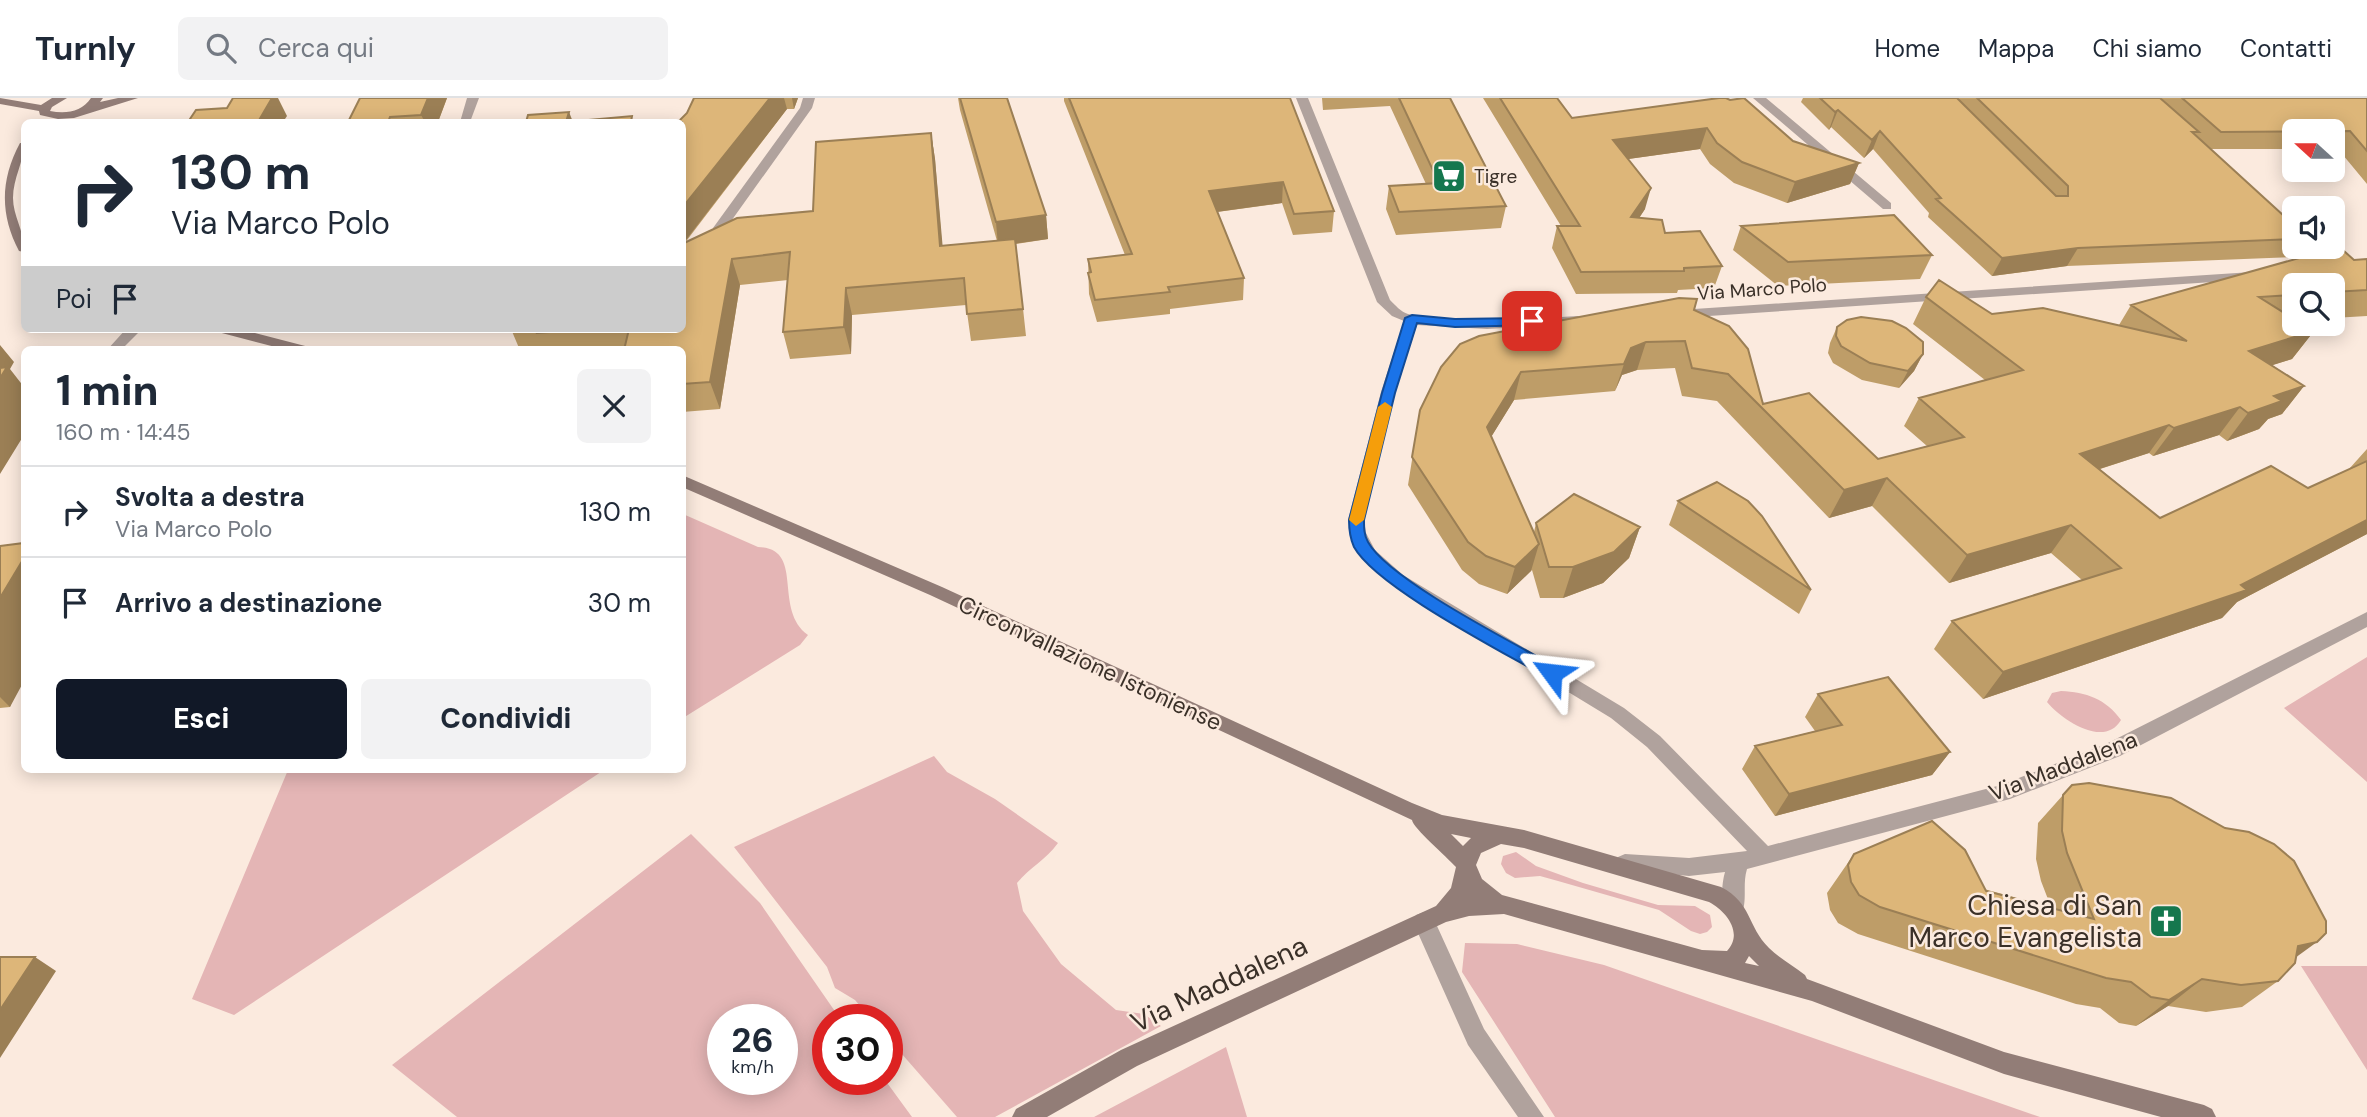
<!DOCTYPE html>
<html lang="it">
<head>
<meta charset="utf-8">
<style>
  body { margin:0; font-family:"DM Sans",sans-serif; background:#f2f2f3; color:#1f2937; height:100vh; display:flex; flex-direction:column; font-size:26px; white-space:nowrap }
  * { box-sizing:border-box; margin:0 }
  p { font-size:23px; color:#747a83 }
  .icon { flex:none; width:38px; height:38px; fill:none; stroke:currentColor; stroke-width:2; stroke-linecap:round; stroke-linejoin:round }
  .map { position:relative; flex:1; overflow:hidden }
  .sheet { position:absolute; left:21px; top:248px; width:665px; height:427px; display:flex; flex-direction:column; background:#fff; border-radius:10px; box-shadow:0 4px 18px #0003 }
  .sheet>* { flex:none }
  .guide { position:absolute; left:21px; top:21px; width:665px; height:214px; border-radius:10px; box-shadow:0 4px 18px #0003; background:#fff; color:#1f2937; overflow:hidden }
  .needle { width:46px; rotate:291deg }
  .fabs { position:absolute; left:2282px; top:21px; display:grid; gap:14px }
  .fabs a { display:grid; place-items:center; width:63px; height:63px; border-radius:10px; background:#fff; box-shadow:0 4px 18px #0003; font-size:35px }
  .speed { position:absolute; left:707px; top:906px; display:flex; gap:14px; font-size:35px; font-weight:700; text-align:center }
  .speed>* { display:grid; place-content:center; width:91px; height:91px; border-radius:50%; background:#fff; box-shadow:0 4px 18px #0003; line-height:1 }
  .speed small { font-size:18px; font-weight:400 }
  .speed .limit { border:10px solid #d22; background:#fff; color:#111 }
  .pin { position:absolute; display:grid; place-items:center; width:60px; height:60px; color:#fff; margin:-30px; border-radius:14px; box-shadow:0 4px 10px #0006 }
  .me { position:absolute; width:77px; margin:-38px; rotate:300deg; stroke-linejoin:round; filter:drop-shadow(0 0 5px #0008) }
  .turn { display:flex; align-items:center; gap:24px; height:147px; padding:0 35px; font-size:32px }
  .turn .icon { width:91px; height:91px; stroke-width:2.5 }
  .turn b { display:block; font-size:49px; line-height:60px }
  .then { display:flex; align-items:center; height:66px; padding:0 35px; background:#0003; gap:14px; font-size:26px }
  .round { display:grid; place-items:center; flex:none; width:74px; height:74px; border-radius:10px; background:#f2f2f3 }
  .summary { display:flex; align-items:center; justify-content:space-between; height:119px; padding:0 35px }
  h1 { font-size:42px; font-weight:800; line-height:52px }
  .primary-button { display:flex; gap:14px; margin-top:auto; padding:14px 35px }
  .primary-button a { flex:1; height:80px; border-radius:10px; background:#111827; color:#fff; font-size:28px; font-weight:800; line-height:80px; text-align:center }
  .primary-button a+a { background:#f2f2f3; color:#1f2937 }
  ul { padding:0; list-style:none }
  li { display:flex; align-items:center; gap:21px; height:91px; padding:0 35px; border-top:2px solid #e0e1e3 }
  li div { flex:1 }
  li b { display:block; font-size:26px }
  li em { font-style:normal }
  header { display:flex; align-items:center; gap:42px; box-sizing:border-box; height:98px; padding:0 35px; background:#fff; border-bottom:2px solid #e0e1e3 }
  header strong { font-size:33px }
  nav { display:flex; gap:38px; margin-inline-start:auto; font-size:24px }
  .search { width:490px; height:63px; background:#f2f2f3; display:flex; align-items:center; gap:18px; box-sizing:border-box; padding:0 24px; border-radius:10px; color:#747a83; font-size:26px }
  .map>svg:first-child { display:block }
  .green { fill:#e4b5b5; fill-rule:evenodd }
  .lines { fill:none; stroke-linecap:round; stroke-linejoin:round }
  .street { fill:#b0a29d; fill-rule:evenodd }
  .secondary { fill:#927d77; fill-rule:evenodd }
  .wall { fill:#be9d68 }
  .shaded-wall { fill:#9b7f55 }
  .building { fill:#ddb679; stroke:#9b7f55; stroke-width:2 }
  .route { fill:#1a73e8; stroke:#114b97; stroke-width:2 }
  .slow { fill:#f59e0b }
  .labels { text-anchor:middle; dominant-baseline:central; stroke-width:5; stroke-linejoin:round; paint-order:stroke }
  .far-poi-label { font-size:19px; fill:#3a3028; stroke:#fbeade; text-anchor:start }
  .far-street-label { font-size:19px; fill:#3a3028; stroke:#fbeade }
  .street-label { font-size:23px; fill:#3a3028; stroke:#fbeade }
  .near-poi-label { font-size:28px; fill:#3a3028; stroke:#fbeade; text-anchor:end }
  .near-street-label { font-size:28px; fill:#3a3028; stroke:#fbeade }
</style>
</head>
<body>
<header>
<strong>Turnly</strong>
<div class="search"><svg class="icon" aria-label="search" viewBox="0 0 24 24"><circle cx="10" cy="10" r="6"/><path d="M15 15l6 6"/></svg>Cerca qui</div>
<nav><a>Home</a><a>Mappa</a><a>Chi siamo</a><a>Contatti</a></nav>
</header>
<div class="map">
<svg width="2367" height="1019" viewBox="0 0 2367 1019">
  <rect width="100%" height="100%" fill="#fbeade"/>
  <path class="green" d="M683 416 758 449C806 450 772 511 808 537L800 547 683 620Z
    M2367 559V684L2284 610Z
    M2061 593C2086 594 2106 601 2121 622 2104 651 2061 621 2047 604L2052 595Z
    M934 658 947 674 995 701 1058 745C1045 763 1030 769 1017 785L1023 813 1061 866 1116 912 1144 916 1161 928 995 1019H957L887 939V922H872L855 902 835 890 827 869 734 749Z
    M288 672H604L234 917 192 901Z
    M691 736 760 805 841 922H828V982H885L912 1019H457L392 967ZM723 922H782V982H723Z
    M1516 754 1536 768 1583 785 1658 807 1695 808 1710 817 1712 829 1707 834 1700 836 1691 833 1659 812 1558 783 1540 778 1515 780 1506 775 1501 766 1503 758Z
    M1465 845 1517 846 1604 867 2040 1019H1555L1462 874Z
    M2301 868H2367V972Z
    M1226 949 1247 1019H1094Z"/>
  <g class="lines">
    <path class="street" d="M467 0H479L470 24H460Z
      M803 0H815L812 10 724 133H714L713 130 800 10Z
      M1296 0H1308L1390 202C1395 207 1401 214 1408 216 1460 230 1523 221 1578 218L1585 222 1578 226 1487 231 1417 227 1395 294 1364 422 1366 435 1375 452 1403 477 1624 610 1660 638 1768 748 2001 687 2106 646 2367 514V529L2120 658 2010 701 1747 771C1742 787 1748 803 1741 817L1734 819 1727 817C1721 804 1721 788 1725 774L1689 778 1618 771 1615 765 1618 759 1625 756 1689 760 1747 753 1647 649 1611 620 1391 486 1363 461 1354 446 1348 422 1381 294 1404 223 1392 218 1377 204Z
      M1753 0H1766L1891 105V111H1883Z
      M2303 149H2316L2339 170 2332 174 2327 173Z
      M2252 174 2257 175V181L1679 220 1672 216 1679 212Z
      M126 231H142L121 252H107Z
      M1424 814 1432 817 1484 931 1544 1019H1518L1468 947 1413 824 1416 817Z"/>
    <path class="secondary" d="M0 0 41 7 52 0H67L52 9 50 13C66 16 82 14 91 0H103L100 4 118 0H138L74 20 58 21 40 17 39 13 0 6Z
      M20 45H24C24 64 13 80 13 100 13 119 26 136 24 154L19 153C0 117 0 82 20 45Z
      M216 231H240L309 249 311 252H287L218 234Z
      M682 377 942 489 1412 705 1442 717 1524 732 1721 789C1752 805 1747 828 1769 850 1779 860 1793 868 1805 877L1807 881 2004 954 2204 1007 2212 1011 2216 1019H2161L2004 976 1812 903 1504 816 1469 818 1446 824 1137 968 1047 1019H1012L1016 1011 1121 952 1436 808 1451 790 1456 769C1447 759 1413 730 1412 722L930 497 682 389ZM1451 736 1471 740 1463 748ZM1501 746 1524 750 1709 804C1726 813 1744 835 1727 853L1702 852 1502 797 1482 781 1476 767 1481 755ZM1749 858 1759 868 1745 865Z"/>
  </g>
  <path class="wall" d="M360 0H447L438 24H348Z
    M694 0H798L794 11H787L684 146 737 120 813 113 816 44 931 35 935 61 942 148 997 143 960 12 958 0H1007L1046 117 1048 141 1016 146 1026 238 971 243 966 207 852 217 851 256 790 261 783 234 788 182 740 187 720 311 682 314V252H544L542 248 519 250 511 231H682V24H678L687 15Z
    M1064 0H1290L1334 113 1332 134 1293 137 1282 105 1217 114 1244 180 1243 202 1170 211V216L1097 224 1089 196 1088 161 1125 157 1064 3Z
    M1322 0H1450L1506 108 1501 130 1396 137 1386 111 1389 88 1426 86 1390 8 1323 12Z
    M1483 0H1557L1572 20 1719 0 1793 43 1859 65 1850 86 1787 105 1734 85 1710 66 1700 51 1628 61 1645 111 1639 120 1722 168 1714 190 1678 192 1677 195 1576 196 1552 150 1557 128H1561Z
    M1803 0H2367V86L2338 51H2333V33H2294V51H2211L2294 127V149H2303L2296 159 2067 168 1992 178 1928 119 1929 115 1873 51 1864 60 1831 29 1829 32 1801 4Z
    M1741 128 1932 157 1920 181 1778 188 1733 152Z
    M2367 161V218L2333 220V187H2294V226L2314 233 2292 261 2272 267 2304 288 2282 316 2268 321 2259 331 2227 343 2219 337 2153 358 2149 355 2100 371 2160 420 2308 390 2349 371 2367 351V436L2237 504 2222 520 1983 601 1934 551 1952 523 2082 482 2051 455 1949 485 1872 408 1829 420 1717 303 1682 298 1675 270 1637 272 1622 277 1615 293 1514 302 1491 339 1534 434 1536 425 1640 429 1629 460 1603 485 1563 500H1540L1532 472 1531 473 1507 496 1479 486 1462 472 1408 387 1420 312 1441 269 1694 212 1763 306 1878 361 1927 348 1904 328 1919 300 1985 282 1913 226 1926 199 1992 216 2119 227 2131 207 2354 162Z
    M1837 229 1923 256 1914 273 1899 290 1862 282 1833 265 1828 255 1830 245Z
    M1678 403 1811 492 1799 516 1669 427Z
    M24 445V569L10 609 0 610V448Z
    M1818 596 1950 654 1932 677 1775 718 1742 671 1755 648 1815 633 1805 619Z
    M2072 687 2296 859 2278 883 2242 909 2206 914 2168 908 2136 928 2119 925 2100 910 2076 906 1858 836 1838 825 1830 812 1827 795 1854 756 2051 809 2041 783 2036 761 2038 725Z"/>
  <path class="shaded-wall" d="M272 0H278L287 18 283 24H258Z
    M428 0H447L438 24H425L421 17Z
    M770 0H784L787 11 682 147V110Z
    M792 0H798L794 11Z
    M1838 12 1831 29 1829 32 1835 14Z
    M569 14 573 24H566Z
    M1707 30 1700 51 1607 64 1613 42Z
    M1880 33 1873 51 1864 60 1872 42Z
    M931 35 935 61 945 175 940 148Z
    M1859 65 1850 86 1787 105 1795 84Z
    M1283 84 1282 105 1209 115V93Z
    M1651 90 1645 111 1625 141 1631 119Z
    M1046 117 1048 141 998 148 996 124Z
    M2078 150 2067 168 1992 178 2002 160Z
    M732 161 740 187 720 311 710 284Z
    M846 190 852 217 851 256 844 229Z
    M2314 233 2292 261 2229 281 2249 253Z
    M1646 244 1637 272 1622 277 1615 293 1624 266 1631 250Z
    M0 247 14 264 10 271 24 289V337L0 376Z
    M1923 256 1914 273 1899 290 1908 273Z
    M1521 274 1514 302 1480 357 1487 329Z
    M2304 288 2282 316 2268 321 2259 331 2227 343 2248 315 2274 298Z
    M2240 309 2219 337 2153 358 2174 330Z
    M2169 327 2149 355 2062 383 2080 356Z
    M1887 380 1872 408 1829 420 1844 392Z
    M2367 422V436L2237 504 2222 520 1983 601 2003 574 2241 487Z
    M2071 427 2051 455 1949 485 1967 457Z
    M1640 429 1629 460 1603 485 1563 500 1573 469Z
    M1539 446 1531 473 1507 496 1515 469Z
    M24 460V569L23 571 24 573V583L10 609 0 599V500Z
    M1950 654 1932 677 1775 718 1789 696Z
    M2317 844 2280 871 2298 848Z
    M35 859 56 873 0 960V912Z
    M2202 881 2168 908 2136 928 2169 902Z"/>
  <path class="building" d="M233 0H272L258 24H188L196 12 227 10Z
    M360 0H428L421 17 390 19 388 24H348Z
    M694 0H770L682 110V24H678L687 15Z
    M960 0H1007L1046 117 996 124Z
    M1069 0H1290L1334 113 1294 116 1283 84 1209 93 1244 180 1168 189 1170 194 1095 202 1088 175 1091 174 1088 161 1132 156Z
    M1399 0H1450L1506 108 1399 114 1389 88 1439 85Z
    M1500 0H1557L1572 20 1719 0H1726L1730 2 1744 0 1793 43 1859 65 1795 84 1742 64 1717 45 1707 30 1613 42 1651 90 1631 119 1662 122 1665 135 1700 133 1722 168 1684 170V173L1581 174 1557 128H1580Z
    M1820 0H1957L2056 98H2068V88L1977 0H2160L2199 34H2192L2294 127V141L2078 150 2002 160 1936 101 1941 100 1880 33 1872 42 1838 12 1835 14Z
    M2182 0H2367V53L2350 33 2221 34Z
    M569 14 566 24 632 18 631 24H526L528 17Z
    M931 35 940 148 1015 141 1023 211 967 216 964 180 846 190 844 229 783 234 790 154 732 161 710 284 682 286V252H624L629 231H682V146L737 120 813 113 816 44Z
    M1894 117 1932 157 1788 164 1741 128Z
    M2344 153 2354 162 2367 161V192L2333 194V187H2294V197L2259 199 2294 221V226H2302L2314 233 2249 253 2304 288 2274 298 2282 303 2248 315 2240 309 2174 330 2169 327 2080 356 2160 420 2271 368 2308 390 2367 363V422L2241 487 2247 492 2003 574 1952 523 2121 470 2071 427 1967 457 1887 380 1844 392 1728 276 1692 270 1685 243 1646 244 1631 250 1624 266 1521 274 1487 329 1539 446 1515 469 1486 458 1468 444 1412 359 1420 312 1441 269 1460 246 1479 238 1679 200 1697 201 1694 212 1729 228 1748 251 1763 306 1809 295 1878 361 1964 339 1919 300 2023 272 1926 199 1939 182 1992 216 2043 210 2187 243 2131 207 2317 155Z
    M1861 219 1892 223 1906 230 1923 244V256L1908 273 1870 265 1841 248 1836 238 1837 229 1847 222Z
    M538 231H593L537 235Z
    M7 269 0 280V270Z
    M1717 384 1748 403 1762 418 1811 492 1678 403Z
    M1574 396 1640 429 1614 454 1573 469H1549L1536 425Z
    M24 445V460L0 500V448Z
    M1888 579 1950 654 1789 696 1755 648 1842 627 1818 596Z
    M2089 685 2171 700 2225 730 2249 734 2274 746 2294 763 2326 823V835L2317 844 2298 848 2295 865 2278 883 2241 887 2202 881 2169 902 2151 899 2131 884 2106 880 1880 809 1859 797 1851 784 1848 767 1854 756 1932 723 1965 752 1986 793 2094 821 2067 755 2062 733 2063 697 2072 687Z
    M0 859H35L0 912Z"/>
  <path class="route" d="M1412 217 1455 221 1532 220 1538 223 1532 227 1455 229 1417 225 1395 295 1364 422C1364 430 1364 437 1368 444 1389 482 1516 546 1558 570L1560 575 1558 579H1546C1503 554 1376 489 1354 449 1350 440 1349 432 1349 422L1382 295 1405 220Z"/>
  <path class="slow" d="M1385 304 1392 309 1364 422 1356 428 1349 422 1378 309Z"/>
  <defs>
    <g id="supermarket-square" transform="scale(1.75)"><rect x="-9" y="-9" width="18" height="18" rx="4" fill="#15774e" stroke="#fbeade"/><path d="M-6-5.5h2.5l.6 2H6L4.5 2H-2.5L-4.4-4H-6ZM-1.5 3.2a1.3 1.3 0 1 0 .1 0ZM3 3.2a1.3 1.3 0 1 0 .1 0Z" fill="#fff"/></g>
    <g id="church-square" transform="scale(1.75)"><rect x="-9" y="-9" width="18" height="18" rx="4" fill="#15774e" stroke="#fbeade"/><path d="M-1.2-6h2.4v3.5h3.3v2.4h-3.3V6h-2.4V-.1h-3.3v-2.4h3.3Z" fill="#fff"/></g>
  </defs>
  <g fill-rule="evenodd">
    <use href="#supermarket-square" x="1449" y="78"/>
    <use href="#church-square" x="2166" y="823"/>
  </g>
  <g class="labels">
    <g class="far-poi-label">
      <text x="1474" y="78">Tigre</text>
    </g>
    <g class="far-street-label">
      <text transform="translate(1762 191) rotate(-4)">Via Marco Polo</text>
    </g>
    <g class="street-label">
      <text transform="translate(1090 565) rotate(25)">Circonvallazione Istoniense</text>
      <text transform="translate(2063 668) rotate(-21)">Via Maddalena</text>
    </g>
    <g class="near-poi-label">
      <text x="2142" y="807">Chiesa di San<tspan x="2142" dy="32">Marco Evangelista</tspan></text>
    </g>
    <g class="near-street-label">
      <text transform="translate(1219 886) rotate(-25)">Via Maddalena</text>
    </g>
  </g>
</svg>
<div class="fabs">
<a><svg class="needle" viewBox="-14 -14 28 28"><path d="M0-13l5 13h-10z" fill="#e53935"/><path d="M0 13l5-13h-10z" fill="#747a83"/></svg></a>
<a><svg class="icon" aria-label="sound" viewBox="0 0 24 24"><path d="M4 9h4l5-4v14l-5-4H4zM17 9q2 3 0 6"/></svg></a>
<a><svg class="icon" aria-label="search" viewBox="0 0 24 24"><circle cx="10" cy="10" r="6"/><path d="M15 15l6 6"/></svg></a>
</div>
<div class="speed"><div>26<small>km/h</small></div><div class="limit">30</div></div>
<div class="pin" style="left:1532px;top:223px;background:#d93025"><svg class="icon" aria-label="arrive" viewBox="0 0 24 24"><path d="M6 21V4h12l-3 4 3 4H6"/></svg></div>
<svg class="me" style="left:1552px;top:575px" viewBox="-20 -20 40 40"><path d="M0-17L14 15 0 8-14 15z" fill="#1a73e8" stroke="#fff" stroke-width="4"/></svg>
<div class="guide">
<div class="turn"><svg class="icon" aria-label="right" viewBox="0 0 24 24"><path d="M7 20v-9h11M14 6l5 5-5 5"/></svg><div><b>130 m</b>Via Marco Polo</div></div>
<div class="then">Poi<svg class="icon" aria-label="arrive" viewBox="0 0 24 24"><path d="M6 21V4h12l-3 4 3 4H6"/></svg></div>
</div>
<section class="sheet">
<div class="summary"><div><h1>1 min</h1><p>160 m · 14:45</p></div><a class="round"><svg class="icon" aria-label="close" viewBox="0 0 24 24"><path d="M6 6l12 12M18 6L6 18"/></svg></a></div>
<ul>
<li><svg class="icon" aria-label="right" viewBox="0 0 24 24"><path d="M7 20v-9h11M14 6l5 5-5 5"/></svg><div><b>Svolta a destra</b><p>Via Marco Polo</p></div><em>130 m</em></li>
<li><svg class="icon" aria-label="arrive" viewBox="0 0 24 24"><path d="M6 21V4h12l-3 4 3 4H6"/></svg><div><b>Arrivo a destinazione</b></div><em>30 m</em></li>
</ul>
<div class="primary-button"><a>Esci</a><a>Condividi</a></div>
</section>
</div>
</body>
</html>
